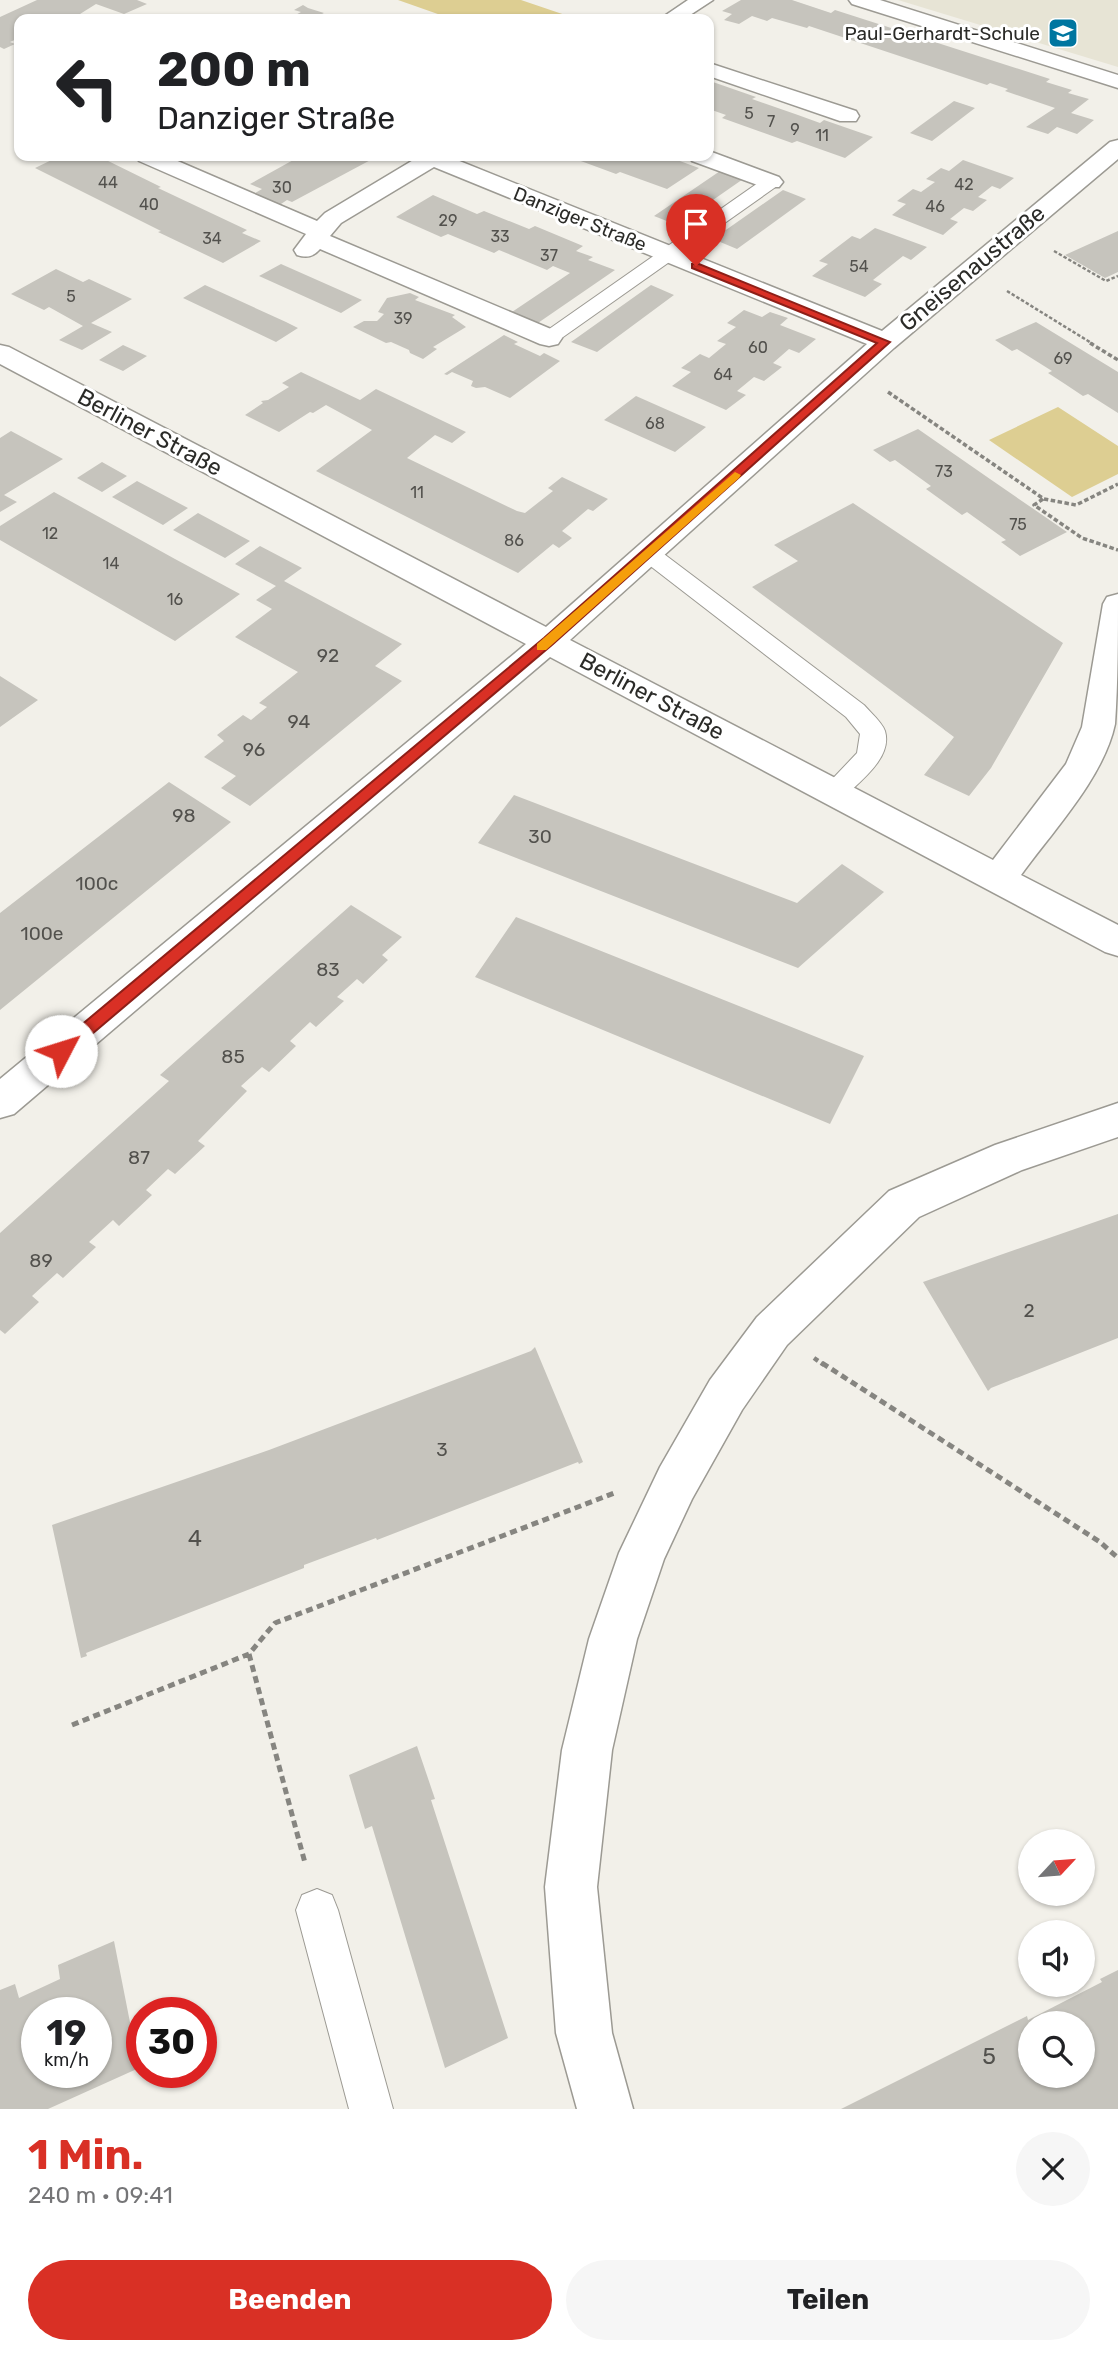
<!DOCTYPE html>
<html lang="de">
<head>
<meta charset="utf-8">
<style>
  body { margin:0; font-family:Rubik,sans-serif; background:#f6f6f6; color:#202124; height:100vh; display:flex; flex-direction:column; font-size:26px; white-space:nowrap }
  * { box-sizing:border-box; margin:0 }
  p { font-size:23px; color:#757577 }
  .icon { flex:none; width:38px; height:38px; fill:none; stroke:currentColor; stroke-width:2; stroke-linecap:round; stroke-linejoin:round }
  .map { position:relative; height:2109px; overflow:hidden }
  .panel { display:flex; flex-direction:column; background:#fff; flex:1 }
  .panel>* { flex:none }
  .guide { position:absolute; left:14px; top:14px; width:700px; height:147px; border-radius:14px; box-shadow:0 2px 5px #0004; background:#fff; color:#202124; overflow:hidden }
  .needle { width:46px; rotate:64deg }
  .buttons { position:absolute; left:1018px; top:1829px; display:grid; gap:14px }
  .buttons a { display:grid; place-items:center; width:77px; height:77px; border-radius:50%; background:#fff; box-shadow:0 2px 5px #0004; font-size:35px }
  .speed { position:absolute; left:21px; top:1997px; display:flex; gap:14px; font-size:35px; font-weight:700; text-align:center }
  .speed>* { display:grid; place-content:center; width:91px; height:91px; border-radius:50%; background:#fff; box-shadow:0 2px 5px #0004; line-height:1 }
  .speed small { font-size:18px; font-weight:400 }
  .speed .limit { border:10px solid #d22; background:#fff; color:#111 }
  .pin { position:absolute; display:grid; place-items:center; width:60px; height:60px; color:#fff; margin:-72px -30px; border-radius:50% 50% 50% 0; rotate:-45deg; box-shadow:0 0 7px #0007 }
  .pin .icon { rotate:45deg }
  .me { position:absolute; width:77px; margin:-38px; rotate:50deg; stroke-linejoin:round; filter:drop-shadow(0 0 5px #0008) }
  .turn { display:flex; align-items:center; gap:24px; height:147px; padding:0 28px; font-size:32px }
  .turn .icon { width:91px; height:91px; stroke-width:2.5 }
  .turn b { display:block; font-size:49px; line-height:60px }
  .round { display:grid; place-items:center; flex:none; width:74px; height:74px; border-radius:37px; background:#f6f6f6 }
  .headline { display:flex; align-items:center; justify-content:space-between; height:119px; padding:0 28px }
  h1 { font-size:42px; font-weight:700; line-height:52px; color:#d93025 }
  .button { display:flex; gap:14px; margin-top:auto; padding:14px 28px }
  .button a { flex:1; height:80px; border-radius:42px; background:#d93025; color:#fff; font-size:28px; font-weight:700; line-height:80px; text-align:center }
  .button a+a { background:#f6f6f6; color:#202124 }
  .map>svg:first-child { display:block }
  .built { fill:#e7e4d5 }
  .green { fill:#ddce92 }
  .building { fill:#c6c4bd; fill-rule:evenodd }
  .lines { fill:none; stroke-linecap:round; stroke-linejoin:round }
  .lane-casing { stroke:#9c9a93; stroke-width:2 }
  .street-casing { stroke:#9c9a93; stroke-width:3 }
  .path-far3 { stroke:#868580; stroke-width:2.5; stroke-dasharray:3.5 2; stroke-linecap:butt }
  .path-far2 { stroke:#868580; stroke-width:3.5; stroke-dasharray:4.5 2.5; stroke-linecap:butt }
  .path-far1 { stroke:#868580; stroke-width:4.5; stroke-dasharray:5 3.5; stroke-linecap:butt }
  .path { stroke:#868580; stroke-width:5; stroke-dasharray:7 4.5; stroke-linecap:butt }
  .lane { fill:#fff; fill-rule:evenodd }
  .street { fill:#fff; fill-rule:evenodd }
  .route { fill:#d93025; stroke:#8d1f18; stroke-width:2 }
  .slow { fill:#f59e0b }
  .labels { text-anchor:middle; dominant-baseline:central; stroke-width:6; stroke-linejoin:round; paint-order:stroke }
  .far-number-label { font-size:16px; fill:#52514d }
  .far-poi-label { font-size:19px; fill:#2b2b28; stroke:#fff; text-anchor:end }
  .far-street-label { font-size:19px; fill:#2b2b28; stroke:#fff }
  .number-label { font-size:19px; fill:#52514d }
  .street-label { font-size:23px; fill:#2b2b28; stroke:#fff }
  .near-number-label { font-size:23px; fill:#52514d }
</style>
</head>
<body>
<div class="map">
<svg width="1118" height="2109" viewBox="0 0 1118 2109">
  <rect width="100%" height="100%" fill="#f2f0e9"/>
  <path class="built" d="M898 0H1118V67Z"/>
  <path class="green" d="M398 0H521L577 19H452Z
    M1058 407 1118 446V474L1072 497 989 440Z"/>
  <path class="building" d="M37 0H137L147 4 124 14 96 4 72 19H19V38L10 42 15 44 4 49 0 47V17Z
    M741 0H792L831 13 835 10 1050 79 1046 82 1072 90 1068 93 1089 99 1071 113 1094 120 1077 134 1057 127 1048 134 1026 127 1055 108 1005 91 1008 89 990 83 987 85 809 26 807 28 772 18 767 21 752 16 739 24 724 20 732 14 722 11Z
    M303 5 308 8 324 13 312 19H288L301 12 294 10Z
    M710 81 756 97 752 99 798 115 820 123 824 120 873 137 845 158 797 141 792 143 722 118 726 115 709 109Z
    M954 101 975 108 932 141 910 133Z
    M60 156H98L161 187 158 188 247 230 242 233 261 241 223 263 158 232 161 231 35 168Z
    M307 156H378L292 202 287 200 278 206 252 195 262 189 250 184 295 159 299 161Z
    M556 156H666L699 168 667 189 620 172 616 174 570 157 566 160Z
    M963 160 1014 178 1000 189 992 186 978 197 987 200 973 211 964 208 950 219 958 222 943 235 892 215 906 204 897 201 913 189 921 192 935 182 926 179 941 168 949 171Z
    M723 169 746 177 677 225 654 216Z
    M783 190 806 199 737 249 713 239Z
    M433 195 477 214 484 211 529 229 535 226 583 246 576 251 593 257 588 260 615 270 535 325 509 314 570 273 553 266 547 270 499 250 494 253 448 234 441 237 396 217Z
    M875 228 927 247 911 260 903 256 873 280 882 284 865 297 812 276 828 264 819 261 852 236 860 239Z
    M1118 231V272L1105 278 1065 255Z
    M281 264 351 295 362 300 341 313 259 276Z
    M56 269 83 282 89 279 132 299 91 323 112 332 82 350 59 340 83 326 49 307 44 310 11 294Z
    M205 285 286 322 298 328 276 342 183 298Z
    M651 285 674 295 597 352 571 342Z
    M410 293 419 297 415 300 455 315 452 317 466 327 433 347 437 349 423 359 410 353 409 350 391 342 386 343 353 327 364 321H377L384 314 378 312 387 298Z
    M744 310 762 317 770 312 788 318 780 325 816 339 799 353 789 349 773 363 782 367 764 381 754 377 737 391 746 395 726 410 672 386 691 372 681 368 700 354 709 358 726 344 717 341 736 327 727 323Z
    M1036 322 1118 372V413L1088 394 1083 396 1065 384 1048 373 1052 371 1017 349 1012 351 995 340Z
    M504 335 518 342 514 344 540 356 544 353 560 361 510 398 485 387 476 388 471 386 473 381 452 372 447 375 444 374Z
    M123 345 147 356 123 371 99 360Z
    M301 372 360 400 376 389 466 432 452 443 435 435 407 458 517 511 525 513 553 491 548 488 562 477 608 499 593 511 588 509 562 531 572 538 559 548 553 544 518 573 316 471 372 430 326 405 313 413 310 412 279 432 245 415 263 403 261 401 268 400 289 387 282 383Z
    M636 396 706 427 675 452 604 420Z
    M918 429 990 479 1067 532 1020 556 1001 542 1006 540 967 512 962 515 926 489 931 486 895 460 890 462 873 450Z
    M11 431 63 459 4 495 17 502 0 512V438Z
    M102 462 127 476 102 492 77 478Z
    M137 481 188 508 163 525 112 497Z
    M54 492 175 559 240 594 175 641 0 540V526Z
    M853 503 1063 643 991 768 969 796 924 775 954 737 752 587 798 561 774 545Z
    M198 513 250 541 225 558 173 530Z
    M260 546 302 568 284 581 402 644 375 666 402 681 250 806 221 788 236 776 204 757 224 741 217 735 243 715 251 720 267 707 259 703 298 672 235 637 272 609 256 600 276 586 235 564Z
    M0 676 38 700 0 727Z
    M169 782 231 822 0 1010V913Z
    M514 795 797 903 842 864 884 892 798 968 478 843Z
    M351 905 402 937 382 955 388 960 363 984 357 979 337 997 344 1001 316 1027 310 1022 290 1041 296 1046 269 1072 262 1067 241 1086 247 1091 198 1141 205 1146 175 1174 168 1169 146 1190 152 1195 119 1226 113 1220 89 1242 96 1247 63 1278 57 1273 32 1296 39 1302 5 1334 0 1330V1233L169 1081 160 1075Z
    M516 917 864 1056 830 1124 475 977Z
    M1118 1214V1338L991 1388 988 1391 923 1282Z
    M535 1347 583 1462 579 1464 578 1462 377 1540 376 1538 304 1565V1568L86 1653 87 1656 81 1658 52 1525 269 1450 531 1351Z
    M417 1746 435 1799 431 1800 508 2038 445 2068 372 1826 365 1829 349 1775Z
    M114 1941 139 2068 48 2109H0V1990L15 1984 19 1998 60 1979 58 1965ZM37 2012H96V2072H37Z
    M1118 1970V2109H841L1027 2016 1028 2020 1102 1982 1100 1979ZM1031 2023H1083V2076H1031Z"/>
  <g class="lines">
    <g class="lane-casing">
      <path id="lane" d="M771 177 777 178 780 182 777 186 556 342H542L539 338 542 334 765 178Z
        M648 546 656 548 864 705C870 712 882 722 885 731 893 758 859 782 842 799L833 801 824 799 820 792 857 753 860 734 846 717 640 558 636 553 640 548Z
        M317 1889 332 1895 338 1910 393 2109H349L296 1910 302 1895Z"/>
    </g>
    <g class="street-casing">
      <path id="street" d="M688 0H713L684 19H660Z
        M849 0H880L1118 75V88L852 4Z
        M709 63 856 111 859 116 856 121H840L709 76Z
        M1118 140V159L894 348 570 640 993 860 1066 764 1082 727 1103 604 1107 597 1118 594C1118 636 1118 682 1115 724 1104 777 1053 831 1021 875L1118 925V956L1105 952 550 657 14 1114 0 1118V1079L526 644 0 364V345L9 347 546 627 867 344 434 167 341 223 330 236 558 332 562 338 558 344 549 346 540 344 320 249C313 257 307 258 297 255L294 250 306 234 139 161 136 156H166L317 221 325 213 420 156H447L882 331 1110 142Z
        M709 151 779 177 783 182 779 187H763L692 161 689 156H709Z
        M1118 1103V1137L1022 1170 919 1217 787 1345 742 1410 692 1499 664 1559 637 1639 612 1750 597 1887 612 2033 633 2109H577L556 2033 545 1887 562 1750 589 1639 619 1553 660 1467 710 1380 757 1317 889 1191 995 1145Z"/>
    </g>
    <path class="path-far3" d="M1054 251 1106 281 1118 276
      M1007 291 1093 344"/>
    <path class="path-far2" d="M1090 343 1118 360
      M888 392 1044 499 1076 505 1118 484
      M1043 499 1034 505 1082 538 1118 550"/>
    <path class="path-far1" d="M814 1358 824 1365"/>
    <path class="path" d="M822 1363 1100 1542 1118 1558
      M249 1654 305 1863
      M72 1725 249 1654 275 1623 617 1492"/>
    <use href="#lane" class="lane"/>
    <use href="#street" class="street"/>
  </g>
  <path class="route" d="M692 264H699L890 342 553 644 66 1056H55L53 1051 55 1047 544 638 877 343 692 268Z"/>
  <path class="slow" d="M735 472 741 475 739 478 546 650H537V644Z"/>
  <defs>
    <g id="school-square" transform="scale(1.575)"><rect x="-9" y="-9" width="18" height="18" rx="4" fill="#0076a0" stroke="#fff"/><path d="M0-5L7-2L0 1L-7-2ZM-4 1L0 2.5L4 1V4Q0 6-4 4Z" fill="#fff"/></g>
  </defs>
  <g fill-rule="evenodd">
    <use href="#school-square" x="1063" y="33"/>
  </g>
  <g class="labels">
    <g class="far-number-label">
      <text x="749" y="113">5</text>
      <text x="771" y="121">7</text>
      <text x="795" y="129">9</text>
      <text x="822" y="135">11</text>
      <text x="108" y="182">44</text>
      <text x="964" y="184">42</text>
      <text x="282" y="187">30</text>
      <text x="149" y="204">40</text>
      <text x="935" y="206">46</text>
      <text x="448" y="220">29</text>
      <text x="500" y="236">33</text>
      <text x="212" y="238">34</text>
      <text x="549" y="255">37</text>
      <text x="859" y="266">54</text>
      <text x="71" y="296">5</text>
      <text x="403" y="318">39</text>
      <text x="758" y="347">60</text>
      <text x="1063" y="358">69</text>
      <text x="723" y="374">64</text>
      <text x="655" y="423">68</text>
      <text x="944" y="471">73</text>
      <text x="417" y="492">11</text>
      <text x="1018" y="524">75</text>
      <text x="50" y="533">12</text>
      <text x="514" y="540">86</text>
      <text x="111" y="563">14</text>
      <text x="175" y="599">16</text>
    </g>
    <g class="far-poi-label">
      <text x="1040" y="33">Paul-Gerhardt-Schule</text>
    </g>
    <g class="far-street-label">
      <text transform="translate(580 219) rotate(22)">Danziger Straße</text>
    </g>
    <g class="number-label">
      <text x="328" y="655">92</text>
      <text x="299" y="721">94</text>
      <text x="254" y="749">96</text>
      <text x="184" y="815">98</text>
      <text x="540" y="836">30</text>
      <text x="97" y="883">100c</text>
      <text x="42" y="933">100e</text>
      <text x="328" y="969">83</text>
      <text x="233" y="1056">85</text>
      <text x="139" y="1157">87</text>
      <text x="41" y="1260">89</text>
      <text x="1029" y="1310">2</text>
      <text x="442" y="1449">3</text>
    </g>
    <g class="street-label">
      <text transform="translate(972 268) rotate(-40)">Gneisenaustraße</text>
      <text transform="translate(150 432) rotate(28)">Berliner Straße</text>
      <text transform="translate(652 696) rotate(28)">Berliner Straße</text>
    </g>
    <g class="near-number-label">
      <text x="195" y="1538">4</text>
      <text x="989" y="2056">5</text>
    </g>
  </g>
</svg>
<div class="buttons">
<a><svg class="needle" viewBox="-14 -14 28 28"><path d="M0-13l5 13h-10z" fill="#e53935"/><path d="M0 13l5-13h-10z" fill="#757577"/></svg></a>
<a><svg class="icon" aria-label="sound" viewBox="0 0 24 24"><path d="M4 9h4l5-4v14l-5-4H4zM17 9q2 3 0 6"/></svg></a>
<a><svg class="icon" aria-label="search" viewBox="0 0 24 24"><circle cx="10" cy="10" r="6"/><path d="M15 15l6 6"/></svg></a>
</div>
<div class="speed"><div>19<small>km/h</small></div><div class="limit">30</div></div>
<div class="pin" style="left:696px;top:266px;background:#d93025"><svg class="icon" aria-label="arrive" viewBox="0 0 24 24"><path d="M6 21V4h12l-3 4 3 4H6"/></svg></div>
<svg class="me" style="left:61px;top:1051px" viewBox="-20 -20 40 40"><circle r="19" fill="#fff"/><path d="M0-13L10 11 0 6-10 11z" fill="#d93025"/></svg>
<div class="guide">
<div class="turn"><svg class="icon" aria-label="left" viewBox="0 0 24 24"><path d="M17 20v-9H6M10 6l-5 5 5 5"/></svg><div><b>200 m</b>Danziger Straße</div></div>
</div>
</div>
<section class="panel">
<div class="headline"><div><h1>1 Min.</h1><p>240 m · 09:41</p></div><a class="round"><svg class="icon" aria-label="close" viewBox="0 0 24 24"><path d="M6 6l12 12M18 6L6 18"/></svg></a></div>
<div class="button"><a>Beenden</a><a>Teilen</a></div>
</section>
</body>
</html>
